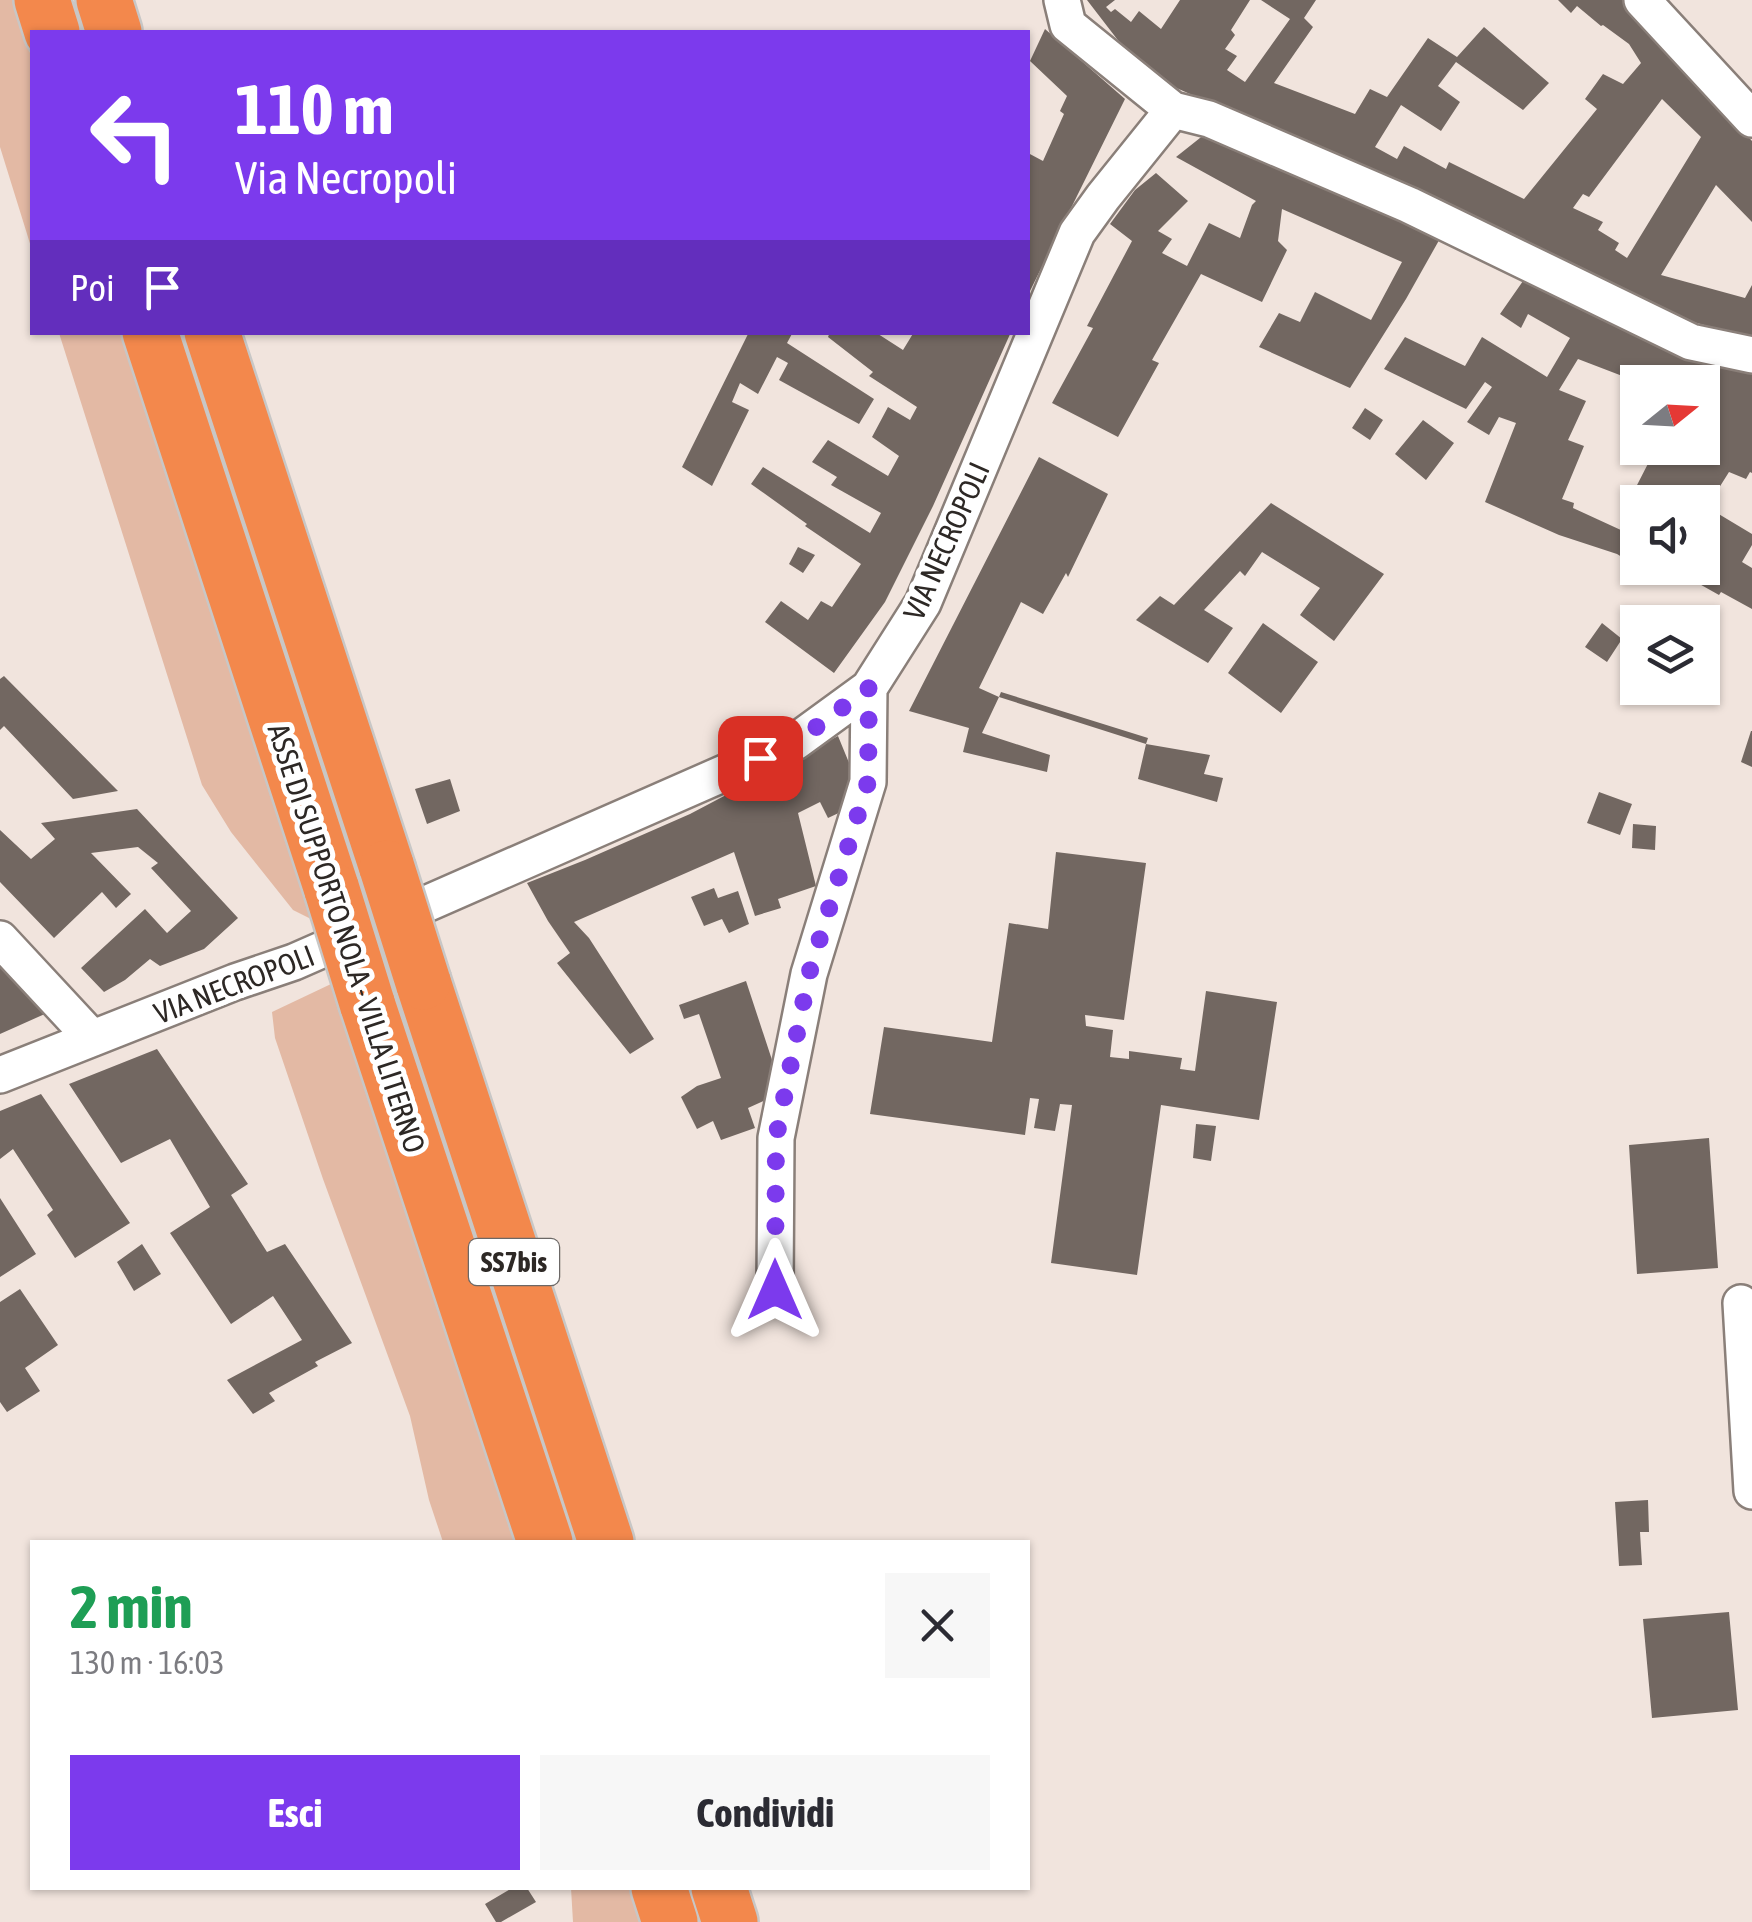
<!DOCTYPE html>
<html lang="it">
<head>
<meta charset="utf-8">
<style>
  body { margin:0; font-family:"Asap Condensed",sans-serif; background:#f7f7f7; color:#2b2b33; height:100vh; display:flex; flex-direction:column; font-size:38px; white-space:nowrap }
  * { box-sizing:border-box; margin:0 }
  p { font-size:32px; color:#7c7c81 }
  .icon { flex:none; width:55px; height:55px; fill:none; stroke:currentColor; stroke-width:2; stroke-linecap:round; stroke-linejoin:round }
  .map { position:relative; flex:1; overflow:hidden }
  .sheet { position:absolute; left:30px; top:1540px; width:1000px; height:350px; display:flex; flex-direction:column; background:#fff; border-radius:0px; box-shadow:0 2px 8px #0004 }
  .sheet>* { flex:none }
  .guide { position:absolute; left:30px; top:30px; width:1000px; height:305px; border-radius:0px; box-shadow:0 2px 8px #0004; background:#7c3aed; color:#fff; overflow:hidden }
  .needle { width:65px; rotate:72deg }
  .controls { position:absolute; left:1620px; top:365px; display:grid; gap:20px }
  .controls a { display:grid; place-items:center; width:100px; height:100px; border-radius:0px; background:#fff; box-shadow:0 2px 8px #0004; font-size:50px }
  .pin { position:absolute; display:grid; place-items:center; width:85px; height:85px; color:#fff; margin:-42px; border-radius:20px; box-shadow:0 5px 15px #0006 }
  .me { position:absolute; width:110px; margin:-55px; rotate:0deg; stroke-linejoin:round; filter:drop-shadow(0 0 8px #0008) }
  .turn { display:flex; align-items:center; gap:35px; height:210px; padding:0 40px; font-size:45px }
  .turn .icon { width:130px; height:130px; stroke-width:2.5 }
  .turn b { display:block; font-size:70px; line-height:85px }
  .then { display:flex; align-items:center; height:95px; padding:0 40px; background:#0003; gap:20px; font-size:38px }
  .round { display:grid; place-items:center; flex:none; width:105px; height:105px; border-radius:0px; background:#f7f7f7 }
  .head { display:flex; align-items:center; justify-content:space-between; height:170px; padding:0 40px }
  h1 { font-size:60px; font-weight:700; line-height:75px; color:#1e9e55 }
  .button { display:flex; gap:20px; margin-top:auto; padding:20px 40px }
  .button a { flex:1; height:115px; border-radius:0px; background:#7c3aed; color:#fff; font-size:40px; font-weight:700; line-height:115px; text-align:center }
  .button a+a { background:#f7f7f7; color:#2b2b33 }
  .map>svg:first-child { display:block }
  .green { fill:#e3b9a4 }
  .building { fill:#726761; fill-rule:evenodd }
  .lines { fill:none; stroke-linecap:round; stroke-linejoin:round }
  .street-casing { stroke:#8a7f79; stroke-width:40 }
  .highway-casing { stroke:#c8c7c6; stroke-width:60 }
  .street { stroke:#fff; stroke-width:35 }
  .highway { stroke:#f3884c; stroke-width:55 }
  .highway-bridge-casing { stroke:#c8c7c6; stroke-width:60; stroke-linecap:butt }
  .highway-bridge { stroke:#f3884c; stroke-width:55 }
  .route { stroke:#7c3aed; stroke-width:18; stroke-dasharray:0 32.4 }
  .labels { text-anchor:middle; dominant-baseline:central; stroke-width:10; stroke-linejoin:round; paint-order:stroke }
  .shield { fill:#fff; stroke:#6c6866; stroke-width:2.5 }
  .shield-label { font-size:28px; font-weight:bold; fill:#2d2825 }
  .street-label { font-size:30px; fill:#2d2825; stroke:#fff }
</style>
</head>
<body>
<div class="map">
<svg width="1752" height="1922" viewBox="0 0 1752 1922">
  <rect width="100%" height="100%" fill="#f1e4dd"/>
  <path class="green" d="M0 0H13L32 59V250L0 147Z
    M59 333H122L311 919 293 910 231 832 202 785Z
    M331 984 439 1298 518 1542H443L429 1500 410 1416 323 1179 275 1038 272 1012Z
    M571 1888H631L642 1922H573Z"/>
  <path class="building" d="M1087 0H1115L1106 7 1111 12 1115 9 1131 22 1139 11 1161 29 1180 0H1250L1231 30 1235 35 1225 49 1237 56 1227 70 1245 82 1290 19 1261 0H1316L1304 18 1313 27 1274 83 1355 114 1370 89 1387 97 1428 38 1457 57 1484 27 1549 83 1523 110 1456 62 1438 86 1460 102 1441 131 1401 105 1375 147 1397 159 1404 146 1446 169 1449 162 1524 199 1597 109 1585 99 1603 74 1623 84 1641 63 1629 44 1603 25 1601 26 1577 6 1571 13 1558 0H1623L1752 141V222L1716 185 1661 275 1745 298 1752 285V338L1682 319 1424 198 1172 86 1127 52ZM1662 99 1701 137 1627 258 1615 250 1619 243 1598 230 1603 222 1573 208 1583 194 1589 197Z
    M1045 29 1125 99 1028 295V153L1043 161 1064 114 1060 111 1067 96 1030 61Z
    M1205 134 1442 235 1406 299 1350 388 1259 347 1279 313 1300 322 1315 292 1371 320 1402 262 1282 209 1278 241 1287 250 1262 302 1201 274 1152 360 1159 363 1118 437 1052 403 1093 328 1087 326 1132 241 1110 224 1135 190 1156 173 1188 201 1158 231 1172 239 1162 253 1187 266 1209 223 1240 238 1252 205 1256 201 1176 157Z
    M1523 281 1602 312 1752 367V473L1750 472 1746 479 1729 472 1707 507 1752 534V545L1742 562 1752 568V609L1721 592 1719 595 1671 568H1702V502H1639L1645 493 1635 489 1656 448H1702V382H1638L1578 359 1559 390 1586 401 1568 440 1584 446 1562 499 1574 503 1573 508 1623 531 1638 506V567L1617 554 1559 535 1485 502 1516 423 1499 417 1489 435 1467 422 1492 387 1485 382 1466 409 1384 369 1405 337 1465 366 1482 337 1547 377 1570 338 1528 314 1521 328 1500 314Z
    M749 332H793L787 343 874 399 859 424 779 380 788 363 777 357 758 394 740 383 732 402 749 410 712 486 682 467Z
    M830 332H875L903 350 914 332H1011L933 506 885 602 834 673 765 622 781 601 808 620 821 601 832 607 861 564 805 526 807 524 751 484 763 467 870 533 881 513 831 485 837 477 812 462 828 440 888 476 899 456 872 437 888 407 910 420 917 407 869 376 873 372 828 337Z
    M1365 408 1383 420 1370 440 1352 428Z
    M1423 420 1454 443 1426 480 1395 454Z
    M1039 457 1108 494 1068 577 1066 573 1043 614 1021 602 979 688 999 697 982 733 1050 755 1047 772 963 752 969 728 909 711Z
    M1271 503 1384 574 1334 641 1300 615 1320 588 1262 552 1245 576 1240 571 1204 610 1233 628 1208 663 1136 620 1160 596 1174 605Z
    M798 547 815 555 803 573 789 564Z
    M1263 623 1318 662 1281 713 1228 673Z
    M1602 623 1622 639 1607 662 1585 647Z
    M4 676 118 791 73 799 4 726 0 730V679Z
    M1001 692 1148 738 1146 744 1210 755 1204 774 1223 778 1217 802 1138 779 1146 744 999 697Z
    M1751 731H1752V767L1741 762Z
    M838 736 852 770 845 810 828 818 820 802 798 813 816 886 778 899 781 908 755 916 734 852 574 922 589 938 654 1039 630 1054 557 963 570 953 548 921 527 883 585 860 690 814Z
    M450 779 460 811 427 824 415 789Z
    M1599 792 1632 804 1620 835 1587 823Z
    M137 809 238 918 204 949 160 966 150 959 125 980 104 992 81 968 145 909 167 933 191 911 151 868 158 863 138 847 91 853 131 894 116 908 102 892 54 938 0 882V830L31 859 55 839 41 823Z
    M1633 824 1656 826 1655 850 1632 848Z
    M1056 852 1146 863 1124 1020 1085 1015 1086 1026 1113 1030 1110 1057 1129 1059V1051L1182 1058 1180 1069 1195 1071 1206 991 1277 1002 1259 1120 1161 1105 1137 1275 1051 1263 1072 1105 1060 1104 1055 1131 1034 1128 1039 1099 1030 1098 1025 1135 870 1114 884 1027 992 1042 1009 923 1048 929Z
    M714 888 718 898 738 891 749 924 729 933 722 919 704 926 691 897Z
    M0 961 47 1013 0 1034Z
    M746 981 772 1060 768 1099 748 1108 755 1128 721 1140 713 1121 697 1129 681 1097 697 1086 721 1078 699 1014 684 1019 679 1005Z
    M157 1049 248 1184 231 1195 267 1252 285 1244 352 1343 315 1362 318 1366 269 1393 275 1401 253 1414 227 1380 302 1340 273 1296 231 1324 170 1233 210 1207 170 1139 121 1163 69 1084Z
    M41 1094 130 1223 75 1258 47 1215 53 1210 13 1149 0 1159V1111Z
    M1196 1124 1216 1126 1211 1161 1193 1158Z
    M1709 1138 1718 1268 1637 1274 1629 1145Z
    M0 1198 36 1254 0 1277Z
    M142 1244 161 1274 134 1291 117 1262Z
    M20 1289 58 1345 25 1368 40 1391 7 1412 0 1402V1302Z
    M1648 1500 1649 1532H1640L1642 1565 1619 1566 1615 1502Z
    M1729 1612 1738 1710 1652 1718 1643 1619Z
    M512 1888H527L536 1902 501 1922H496L485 1904Z"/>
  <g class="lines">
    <g class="street-casing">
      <path id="street" d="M1062 0 1068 25 1173 110
        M1642 0 1752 119
        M0 939 92 1038
        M0 1075 235 982 294 962 795 742 869 688 923 603 1077 233 1103 197 1173 110 1209 119 1409 205 1691 342 1752 355
        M775 1290 776 1138 809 974 868 782 869 688
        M1741 1303 1752 1491"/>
    </g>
    <g class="highway-casing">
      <path id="highway" d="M42 0 52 32
        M104 0 114 32
        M150 332 332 890
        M212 332 387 868
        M423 982 606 1542
        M367 1003 545 1542
        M659 1888 670 1922
        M719 1888 730 1922"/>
    </g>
    <use href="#street" class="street"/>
    <use href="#highway" class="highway"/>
    <g class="highway-bridge-casing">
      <path id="highway-bridge" d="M387 868 423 982
        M332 890 367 1003"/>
    </g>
    <use href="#highway-bridge" class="highway-bridge"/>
  </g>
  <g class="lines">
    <path class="route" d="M760 758 796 742 869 688 868 782 809 974 776 1138 775 1290"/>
  </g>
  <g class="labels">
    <rect class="shield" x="469" y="1239" width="90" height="46" rx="8"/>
    <g class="shield-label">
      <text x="514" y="1262">SS7bis</text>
    </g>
    <g class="street-label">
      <text transform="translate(946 541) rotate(-66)">VIA NECROPOLI</text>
      <text transform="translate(347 938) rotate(72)">ASSE DI SUPPORTO NOLA - VILLA LITERNO</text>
      <text transform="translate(234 984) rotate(-21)">VIA NECROPOLI</text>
    </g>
  </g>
</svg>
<div class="controls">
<a><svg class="needle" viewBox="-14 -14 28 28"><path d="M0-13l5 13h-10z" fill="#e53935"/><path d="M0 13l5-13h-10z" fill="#7c7c81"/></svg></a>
<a><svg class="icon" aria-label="sound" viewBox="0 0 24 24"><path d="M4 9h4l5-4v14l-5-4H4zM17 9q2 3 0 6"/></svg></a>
<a><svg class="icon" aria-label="layers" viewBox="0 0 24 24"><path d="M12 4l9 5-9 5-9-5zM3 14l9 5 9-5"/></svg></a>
</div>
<div class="pin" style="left:760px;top:758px;background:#d93025"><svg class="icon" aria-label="arrive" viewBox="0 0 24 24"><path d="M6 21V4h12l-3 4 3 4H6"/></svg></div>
<svg class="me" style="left:775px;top:1290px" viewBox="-20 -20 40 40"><path d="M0-17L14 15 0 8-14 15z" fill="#7c3aed" stroke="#fff" stroke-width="4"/></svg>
<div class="guide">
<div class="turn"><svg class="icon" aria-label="left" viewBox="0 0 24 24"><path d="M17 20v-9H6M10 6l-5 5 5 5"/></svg><div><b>110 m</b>Via Necropoli</div></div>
<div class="then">Poi<svg class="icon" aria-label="arrive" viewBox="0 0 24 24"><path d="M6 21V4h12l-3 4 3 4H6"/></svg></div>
</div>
<section class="sheet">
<div class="head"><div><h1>2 min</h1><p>130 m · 16:03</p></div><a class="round"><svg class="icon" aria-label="close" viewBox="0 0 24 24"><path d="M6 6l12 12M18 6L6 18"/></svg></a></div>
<div class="button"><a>Esci</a><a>Condividi</a></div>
</section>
</div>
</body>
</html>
